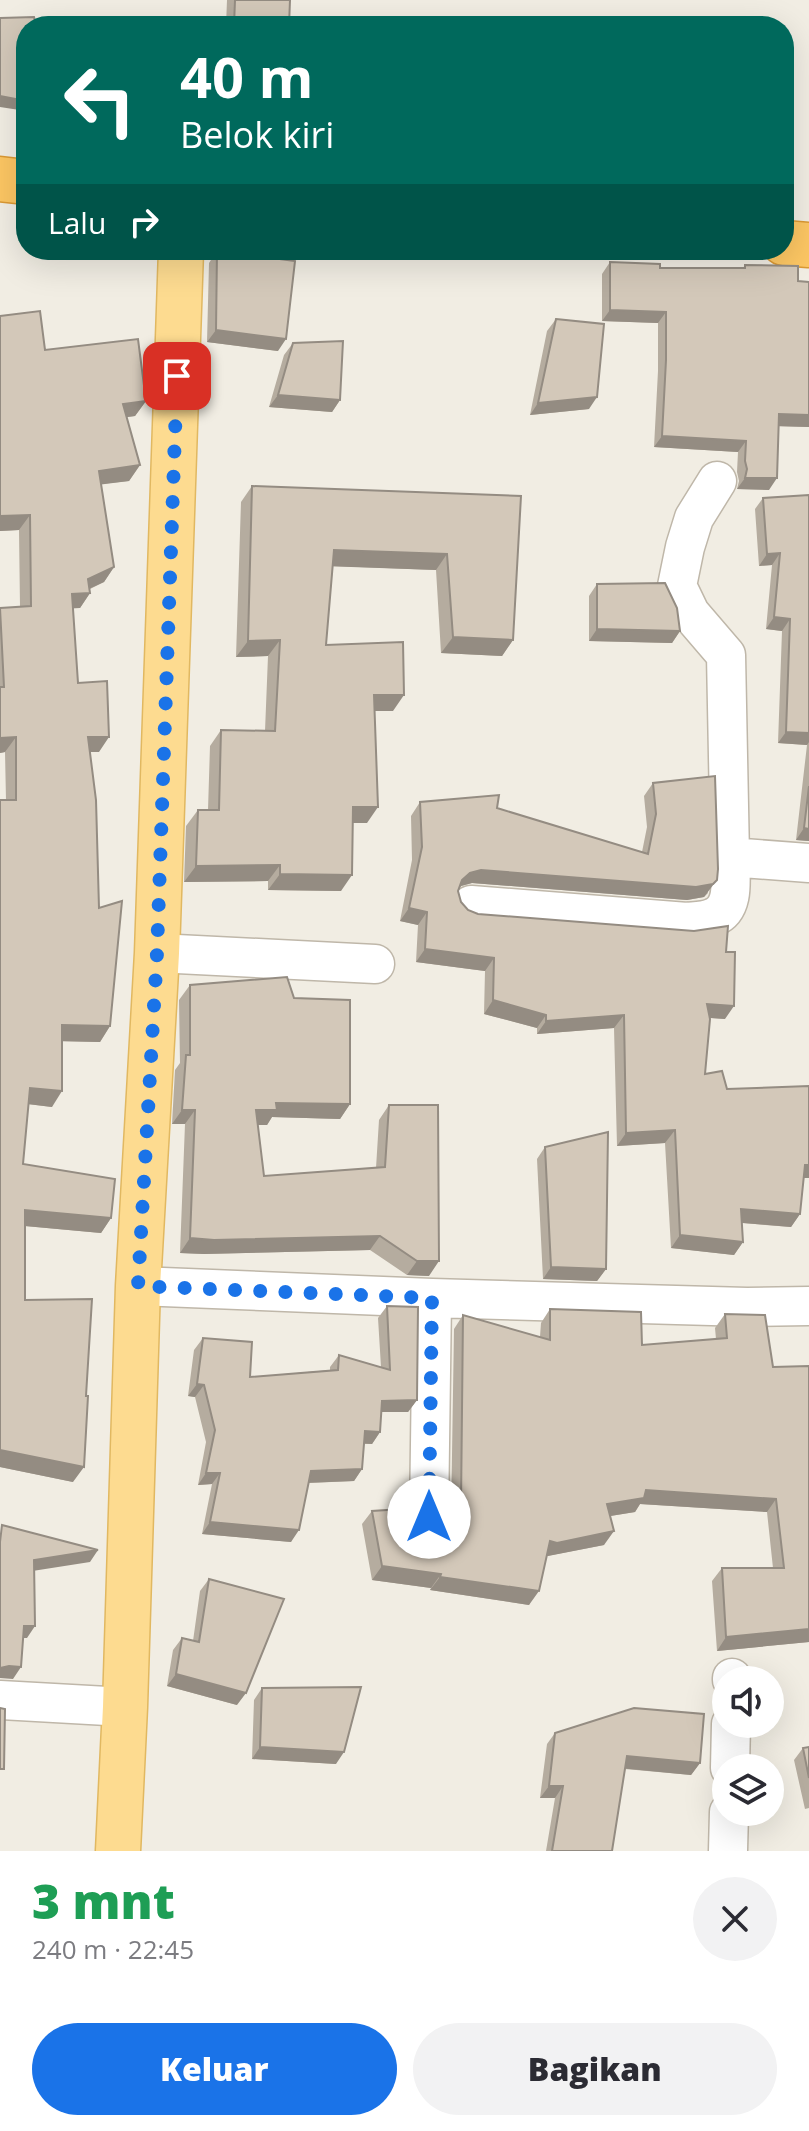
<!DOCTYPE html>
<html lang="id">
<head>
<meta charset="utf-8">
<style>
  body { margin:0; font-family:"Open Sans",sans-serif; background:#f2f2f3; color:#2b2b33; height:100vh; display:flex; flex-direction:column; font-size:30px; white-space:nowrap }
  * { box-sizing:border-box; margin:0 }
  p { font-size:26px; color:#7c7c81 }
  .icon { flex:none; width:44px; height:44px; fill:none; stroke:currentColor; stroke-width:2; stroke-linecap:round; stroke-linejoin:round }
  .map { position:relative; height:1851px; overflow:hidden }
  .details { display:flex; flex-direction:column; background:#fff; flex:1 }
  .details>* { flex:none }
  .banner { position:absolute; left:16px; top:16px; width:778px; height:244px; border-radius:32px; box-shadow:0 8px 32px #0002; background:#00695c; color:#fff; overflow:hidden }
  .tools { position:absolute; left:712px; top:1666px; display:grid; gap:16px }
  .tools a { display:grid; place-items:center; width:72px; height:72px; border-radius:50%; background:#fff; box-shadow:0 8px 32px #0002; font-size:40px }
  .pin { position:absolute; display:grid; place-items:center; width:68px; height:68px; color:#fff; margin:-34px; border-radius:16px; box-shadow:0 4px 12px #0006 }
  .me { position:absolute; width:88px; margin:-44px; rotate:0deg; stroke-linejoin:round; filter:drop-shadow(0 0 6px #0008) }
  .turn { display:flex; align-items:center; gap:28px; height:168px; padding:0 32px; font-size:36px }
  .turn .icon { width:104px; height:104px; stroke-width:2.5 }
  .turn b { display:block; font-size:56px; line-height:68px }
  .then { display:flex; align-items:center; height:76px; padding:0 32px; background:#0003; gap:16px; font-size:30px }
  .round { display:grid; place-items:center; flex:none; width:84px; height:84px; border-radius:42px; background:#f2f2f3 }
  .head { display:flex; align-items:center; justify-content:space-between; height:136px; padding:0 32px }
  h1 { font-size:48px; font-weight:800; line-height:60px; color:#1e9e55 }
  .primary-button { display:flex; gap:16px; margin-top:auto; padding:16px 32px }
  .primary-button a { flex:1; height:92px; border-radius:48px; background:#1a73e8; color:#fff; font-size:32px; font-weight:800; line-height:92px; text-align:center }
  .primary-button a+a { background:#f2f2f3; color:#2b2b33 }
  .map>svg:first-child { display:block }
  .lines { fill:none; stroke-linecap:round; stroke-linejoin:round }
  .street-casing { stroke:#bfb7a9; stroke-width:41 }
  .primary-casing { stroke:#e1b861; stroke-width:47 }
  .highway-casing { stroke:#db9934; stroke-width:47 }
  .street { stroke:#fff; stroke-width:38 }
  .primary { stroke:#fddb90; stroke-width:44 }
  .highway { stroke:#fcc663; stroke-width:44 }
  .wall { fill:#b5ac9f }
  .shaded-wall { fill:#948c82 }
  .building { fill:#d3c8b9; stroke:#948c82; stroke-width:2 }
  .route { stroke:#1a73e8; stroke-width:14; stroke-dasharray:0 25.2 }
</style>
</head>
<body>
<div class="map">
<svg width="809" height="1851" viewBox="0 0 809 1851">
  <rect width="100%" height="100%" fill="#f1ede3"/>
  <g class="lines">
    <g class="street-casing">
      <path id="street" d="M717 481 694 518 685 547 677 586 690 613 726 655 730 857 809 863
        M471 905 687 922C696 921 706 921 714 917 736 908 730 877 730 857
        M157 953 375 964
        M138 1286 432 1298 747 1307 809 1306
        M429 1517 432 1298
        M732 1680V1678
        M0 1700 125 1707
        M730 1768 731 1724
        M728 1851 729 1812"/>
    </g>
    <g class="primary-casing">
      <path id="primary" d="M118 1851 125 1707 138 1286 157 953 181 250"/>
    </g>
    <g class="highway-casing">
      <path id="highway" d="M0 179 26 182
        M784 243 809 245"/>
    </g>
    <use href="#street" class="street"/>
    <use href="#primary" class="primary"/>
    <use href="#highway" class="highway"/>
  </g>
  <path class="wall" d="M227 0H290L289 26H226Z
    M217 251 278 351 207 342 209 263Z
    M610 262 660 268H743L745 265 798 281 809 282V427L778 426 769 490 737 489 739 481 737 472 738 452 654 447 658 371V323L602 321V274Z
    M0 316 45 350 146 401 135 416 127 417 140 465 129 481 101 484 114 567 104 582 90 589V593L80 608H73L78 683 99 752H90L99 908 110 1026 100 1042 62 1041 52 1107 28 1104 23 1164 111 1218 101 1233 25 1226V1300L73 1482 0 1467 6 800 5 752 0 753V608L20 607 19 530 0 531Z
    M556 319 589 409 530 415 547 331Z
    M293 343 340 400 332 412 269 407 284 355Z
    M252 486 521 496 513 640 502 656 441 653 436 570 333 566 326 645 393 711H374L367 823H353L341 891 268 890V881L184 882 186 826 198 810H208L210 746 221 730 265 731 268 656 236 657 241 502Z
    M809 495V841L796 840 807 745 778 743 782 631 766 629 772 565 759 566 755 509 763 498Z
    M597 584 680 631 672 643 589 641V596Z
    M653 783 708 893 704 897 687 900 472 883 461 886 458 891 461 902 468 910 478 914 726 952 725 1019 710 1018 705 1074 727 1089 809 1086V1178H804L800 1214 791 1227 742 1223 743 1242 734 1255 671 1248 665 1143 617 1146 614 1028 537 1034V1028L484 1014 485 971 416 962 418 925 400 921 412 860 411 816 420 802 497 808 642 852 647 827 644 796Z
    M190 985 294 998 350 1104 340 1119 272 1117 267 1125H258L264 1176 376 1168 379 1120 389 1105 429 1276 407 1275 370 1250 204 1254 180 1253 185 1124H172L175 1070 180 1063 179 1000Z
    M545 1147 606 1269 597 1281 543 1279 537 1159Z
    M387 1306 417 1400 408 1412H381L380 1432 372 1444H364L362 1469 354 1481 309 1483 291 1542 202 1534 212 1484 198 1485 206 1442 195 1397 188 1396 194 1350 203 1338 250 1377 330 1370V1367L339 1355 381 1367 378 1318Z
    M550 1309 642 1345 716 1339 715 1328 725 1314 765 1315 809 1642 717 1651 712 1581 722 1568H773L767 1512 640 1504 635 1512 610 1516 604 1545 547 1556 529 1605 430 1590 431 1588 372 1580 362 1524 372 1511 420 1515 427 1522 439 1525 450 1522 451 1518 454 1329 463 1315 540 1337 541 1323Z
    M209 1579 237 1705 167 1686 173 1650 182 1638 193 1641 200 1591Z
    M262 1688 336 1764 252 1759 254 1700Z
    M555 1733 700 1763 691 1775 625 1769 612 1851H546L555 1798H540L547 1744Z
    M809 1747V1808L805 1809 794 1760 803 1748Z"/>
  <path class="shaded-wall" d="M0 96 26 101V111L0 107Z
    M610 310 666 312 658 323 602 321Z
    M216 330 286 339 278 351 207 342Z
    M278 395 340 400 332 412 269 407Z
    M597 397 589 409 530 415 538 403Z
    M146 401 135 416 113 419 123 404Z
    M779 414 809 415V427L771 426Z
    M662 436 746 441 738 452 654 447Z
    M140 465 129 481 89 486 99 471Z
    M745 478H777L769 490 737 489Z
    M30 515 19 530 0 531V516Z
    M334 550 447 554 436 570 323 566Z
    M780 553 772 565 759 566 767 554Z
    M114 567 104 582 80 593H90L80 608 61 609 72 594 88 579Z
    M774 617 790 619 782 631 766 629Z
    M597 629 680 631 672 643 589 641Z
    M453 637 513 640 502 656 441 653Z
    M280 640 268 656 236 657 248 641Z
    M374 695H404L393 711H362Z
    M786 732 809 733V742L807 745 778 743Z
    M16 737 5 752 0 753V738Z
    M88 737H109L99 752H77Z
    M353 807H378L367 823H341Z
    M804 828 809 829V841L796 840Z
    M280 865 268 881 184 882 196 866Z
    M481 870 717 880 704 897 687 900 472 883 461 886 453 893 462 880 470 873Z
    M280 874 352 875 341 891 268 890Z
    M409 908 427 912 418 925 400 921Z
    M425 949 494 958 485 971 416 962Z
    M493 1000 546 1015 537 1028 484 1014Z
    M707 1004 734 1006 725 1019 698 1017Z
    M624 1015 614 1028 537 1034 546 1021Z
    M62 1025 110 1026 100 1042 51 1041Z
    M30 1088 62 1091 52 1107 19 1103Z
    M276 1103 350 1104 340 1119 272 1117 267 1125H246L256 1110Z
    M182 1110H195L185 1124H172Z
    M675 1130 665 1143 617 1146 626 1133Z
    M805 1165H809V1178H796Z
    M741 1209 800 1214 791 1227 732 1222Z
    M25 1210 111 1218 101 1233 14 1225Z
    M680 1235 743 1242 734 1255 671 1248Z
    M380 1236 370 1250 204 1254 180 1253 190 1238Z
    M417 1261H439L429 1276 407 1275Z
    M551 1267 606 1269 597 1281 543 1279Z
    M197 1384 204 1385 195 1397 188 1396Z
    M417 1400 408 1412H374L382 1401Z
    M365 1431 380 1432 372 1444 357 1443Z
    M0 1450 84 1467 73 1482 0 1467Z
    M362 1469 354 1481 303 1483 311 1471Z
    M206 1473H220L212 1484 198 1485Z
    M646 1490 776 1499 767 1512 640 1504 635 1512 598 1518 607 1504Z
    M210 1522 299 1530 291 1542 202 1534Z
    M614 1531 604 1545 548 1556 541 1555 550 1541Z
    M98 1550 90 1562 26 1572 34 1560Z
    M382 1566 441 1574 431 1588 372 1580Z
    M440 1577 539 1591 529 1605 430 1590Z
    M24 1626H35L27 1638H15Z
    M809 1629V1642L717 1651 726 1637Z
    M9 1666 21 1667 13 1679 0 1678V1668Z
    M176 1674 246 1693 237 1705 167 1686Z
    M260 1747 344 1752 336 1764 252 1759Z
    M627 1756 700 1763 691 1775 619 1768Z
    M549 1786H563L555 1798H540Z"/>
  <path class="building" d="M235 0H290L289 26H234Z
    M34 17 36 26H26V101L0 96V18Z
    M217 251 295 261 286 339 216 330Z
    M610 262 660 264V268H745V265L798 266V281L809 282V415L779 414 777 478H745L747 469 745 461 746 441 662 436 666 360V312L610 310Z
    M40 311 45 350 138 339 146 401 123 404 140 465 99 471 114 567 88 579 90 593 72 594 78 683 107 681 109 737H88L96 800 99 908 122 901 110 1026 62 1025V1091L30 1088 23 1164 115 1179 111 1218 25 1210V1300L92 1299 86 1396H88L84 1467 0 1450V800H16V737L0 738V687H4L0 608 31 606 30 515 0 516V316Z
    M556 319 604 324 597 397 538 403Z
    M343 341 340 400 278 395 293 343Z
    M252 486 521 496 513 640 453 637 447 554 334 550 326 645 403 642 404 695H374L378 807H353L352 875 280 874V865L196 866 198 810H219L221 730 275 731 280 640 248 641Z
    M809 495V733L786 732 790 619 774 617 780 553 767 554 763 498Z
    M665 583 677 608 680 631 597 629V584Z
    M715 776 718 869 717 880 713 884 696 887 481 870 470 873 462 880 458 891 461 902 468 910 478 914 694 931 728 926 726 952H735L734 1006 707 1004 710 1019 705 1074 722 1071 727 1089 809 1086V1165H805L800 1214 741 1209 743 1242 680 1235 675 1130 626 1133 624 1015 546 1021V1015L493 1000 494 958 425 949 427 912 409 908 422 847 420 802 499 795 497 808 648 854 656 814 653 783Z
    M809 786V829L804 828Z
    M287 977 294 998 350 1000V1104L276 1103 277 1110H256L264 1176 385 1167 389 1105H438L439 1261H417L380 1236 214 1240 190 1238 195 1110H182L186 1055H190V985Z
    M608 1132 606 1269 551 1267 545 1147Z
    M387 1306 418 1307 417 1400 382 1401 380 1432 365 1431 362 1469 311 1471 299 1530 210 1522 220 1473H206L215 1430 204 1385 197 1384 203 1338 252 1342 250 1377 338 1370 339 1355 390 1370Z
    M550 1309 641 1312 642 1345 727 1338 725 1314 765 1315 773 1367 809 1366V1629L726 1637 722 1568H784L776 1499 646 1490 644 1498 607 1504 614 1531 557 1543 550 1541 539 1591 440 1577 441 1574 382 1566 372 1511 418 1508 420 1515 427 1522 439 1525 449 1523 457 1515 461 1504 463 1315 550 1340Z
    M2 1525 98 1550 34 1560 35 1626H24L21 1667 9 1666 0 1668V1542Z
    M209 1579 284 1599 246 1693 176 1674 182 1638 199 1642Z
    M361 1687 344 1752 260 1747 262 1688Z
    M0 1708 5 1709 4 1769H0Z
    M634 1708 704 1714 700 1763 627 1756 612 1851H552L563 1786H549L555 1733Z
    M809 1747V1778L803 1748Z"/>
  <g class="lines">
    <path class="route" d="M177 376 157 953 138 1286 432 1298 429 1517"/>
  </g>
</svg>
<div class="tools">
<a><svg class="icon" aria-label="sound" viewBox="0 0 24 24"><path d="M4 9h4l5-4v14l-5-4H4zM17 9q2 3 0 6"/></svg></a>
<a><svg class="icon" aria-label="layers" viewBox="0 0 24 24"><path d="M12 4l9 5-9 5-9-5zM3 14l9 5 9-5"/></svg></a>
</div>
<div class="pin" style="left:177px;top:376px;background:#d93025"><svg class="icon" aria-label="arrive" viewBox="0 0 24 24"><path d="M6 21V4h12l-3 4 3 4H6"/></svg></div>
<svg class="me" style="left:429px;top:1517px" viewBox="-20 -20 40 40"><circle r="19" fill="#fff"/><path d="M0-13L10 11 0 6-10 11z" fill="#1a73e8"/></svg>
<div class="banner">
<div class="turn"><svg class="icon" aria-label="left" viewBox="0 0 24 24"><path d="M17 20v-9H6M10 6l-5 5 5 5"/></svg><div><b>40 m</b>Belok kiri</div></div>
<div class="then">Lalu<svg class="icon" aria-label="right" viewBox="0 0 24 24"><path d="M7 20v-9h11M14 6l5 5-5 5"/></svg></div>
</div>
</div>
<section class="details">
<div class="head"><div><h1>3 mnt</h1><p>240 m · 22:45</p></div><a class="round"><svg class="icon" aria-label="close" viewBox="0 0 24 24"><path d="M6 6l12 12M18 6L6 18"/></svg></a></div>
<div class="primary-button"><a>Keluar</a><a>Bagikan</a></div>
</section>
</body>
</html>
